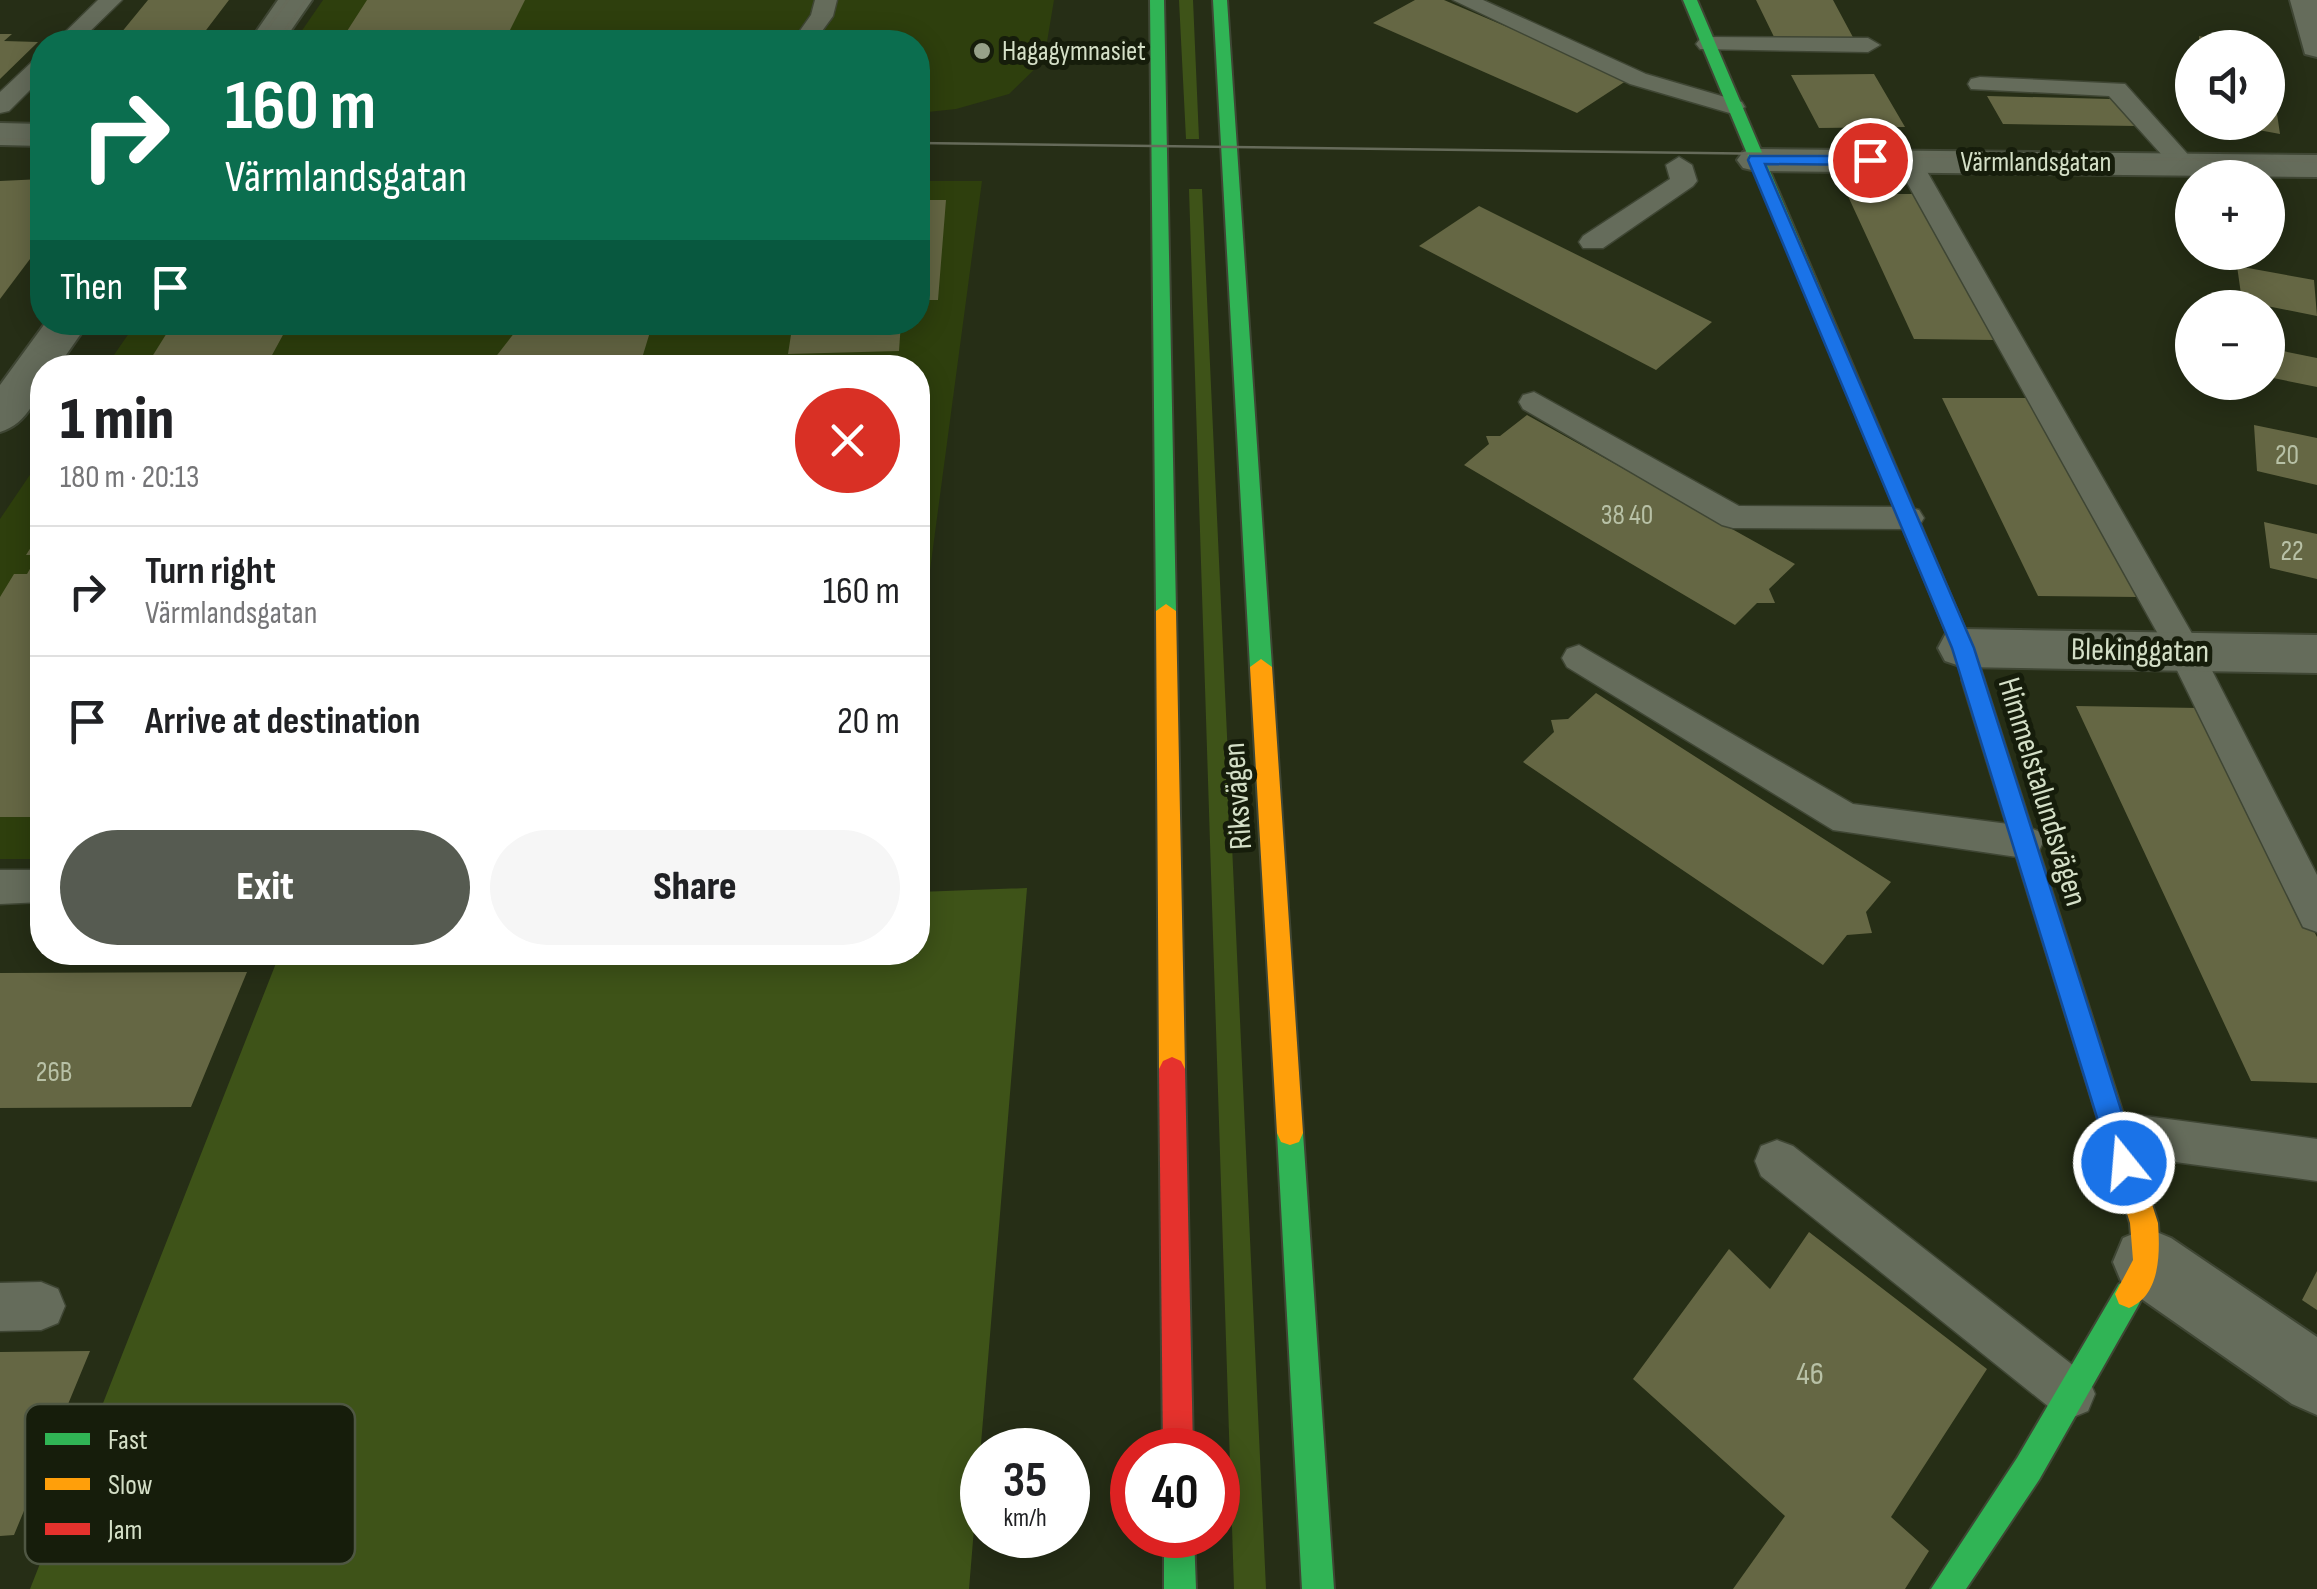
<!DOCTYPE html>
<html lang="en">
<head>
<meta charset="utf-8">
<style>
  body { margin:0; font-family:"Sofia Sans Condensed",sans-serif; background:#f6f6f6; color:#202124; height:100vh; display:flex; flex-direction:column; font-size:38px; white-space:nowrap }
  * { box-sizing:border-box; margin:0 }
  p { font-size:32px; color:#757577 }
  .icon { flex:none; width:55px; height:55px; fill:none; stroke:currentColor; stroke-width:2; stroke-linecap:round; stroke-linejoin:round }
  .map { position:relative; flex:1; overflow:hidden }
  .side { position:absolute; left:30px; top:355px; width:900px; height:610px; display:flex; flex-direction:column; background:#fff; border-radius:40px; box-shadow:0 5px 25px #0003 }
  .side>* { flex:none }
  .top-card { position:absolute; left:30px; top:30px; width:900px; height:305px; border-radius:40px; box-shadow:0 5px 25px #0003; background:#0b6e4f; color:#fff; overflow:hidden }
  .buttons { position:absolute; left:2175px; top:30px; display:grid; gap:20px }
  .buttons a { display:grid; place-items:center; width:110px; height:110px; border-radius:50%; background:#fff; box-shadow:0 5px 25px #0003; font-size:50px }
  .speed { position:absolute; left:960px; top:1428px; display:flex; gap:20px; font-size:50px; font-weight:700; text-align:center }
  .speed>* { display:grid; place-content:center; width:130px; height:130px; border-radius:50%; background:#fff; box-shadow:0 5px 25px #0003; line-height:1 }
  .speed small { font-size:25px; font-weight:400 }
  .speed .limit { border:15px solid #d22; background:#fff; color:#111 }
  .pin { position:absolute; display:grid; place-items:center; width:85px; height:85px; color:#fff; margin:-42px; border:5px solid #fff; border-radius:50%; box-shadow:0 2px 10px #0007 }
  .me { position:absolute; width:110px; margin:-55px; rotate:343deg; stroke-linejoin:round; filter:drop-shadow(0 0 8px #0008) }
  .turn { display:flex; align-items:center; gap:35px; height:210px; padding:0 30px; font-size:45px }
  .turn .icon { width:130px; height:130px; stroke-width:2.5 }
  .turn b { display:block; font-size:70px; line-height:85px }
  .then { display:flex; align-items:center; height:95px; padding:0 30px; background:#0003; gap:20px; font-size:38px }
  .round { display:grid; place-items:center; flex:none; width:105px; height:105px; border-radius:52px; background:#f6f6f6 }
  .head { display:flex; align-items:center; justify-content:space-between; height:170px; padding:0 30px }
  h1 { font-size:60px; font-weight:800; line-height:75px }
  .cta { display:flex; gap:20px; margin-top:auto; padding:20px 30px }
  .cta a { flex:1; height:115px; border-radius:60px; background:#565b51; color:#fff; font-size:40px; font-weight:800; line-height:115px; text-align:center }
  .cta a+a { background:#f6f6f6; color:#202124 }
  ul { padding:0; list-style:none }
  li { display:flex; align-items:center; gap:30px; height:130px; padding:0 30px; border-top:2px solid #e0e0e0 }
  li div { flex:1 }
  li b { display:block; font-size:38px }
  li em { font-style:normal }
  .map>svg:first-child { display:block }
  .built { fill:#2e3f0d }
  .green { fill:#3e5318 }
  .building { fill:#656744 }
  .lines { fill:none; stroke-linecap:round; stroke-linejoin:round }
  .lane-casing { stroke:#3f4634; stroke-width:3 }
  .street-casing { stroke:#3f4634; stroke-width:4 }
  .fast-casing { stroke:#3f4634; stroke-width:4 }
  .slow-casing { stroke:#3f4634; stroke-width:4 }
  .jam-casing { stroke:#3f4634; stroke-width:4 }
  .lane { fill:#656c5b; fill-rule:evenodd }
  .street { fill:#656c5b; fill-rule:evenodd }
  .fast { fill:#30b455; fill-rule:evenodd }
  .slow { fill:#ff9f0a; fill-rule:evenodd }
  .jam { fill:#e5322d; fill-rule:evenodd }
  .tram { stroke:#666b5a; stroke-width:2.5 }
  .route { fill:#1a73e8; stroke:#114b97; stroke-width:2.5 }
  .poi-dot { fill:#97a189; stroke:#161d0b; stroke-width:4 }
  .labels { text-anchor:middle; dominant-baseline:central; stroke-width:10; stroke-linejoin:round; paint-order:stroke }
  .far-poi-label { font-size:28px; fill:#d4dfc7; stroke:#161d0b; text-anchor:start }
  .far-street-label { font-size:28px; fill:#d4dfc7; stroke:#161d0b }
  .number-label { font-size:28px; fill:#b8c1a6 }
  .street-label { font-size:32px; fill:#d4dfc7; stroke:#161d0b }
  .near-number-label { font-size:32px; fill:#b8c1a6 }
  .key { fill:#161d0b; stroke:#4f5743; stroke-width:2.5 }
  .key-label { font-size:28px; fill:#d4dfc7 }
</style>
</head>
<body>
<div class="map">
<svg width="2317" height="1589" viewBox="0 0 2317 1589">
  <rect width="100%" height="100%" fill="#262e16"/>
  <path class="built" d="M323 0H1054L1044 60 1009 94 956 109 918 113V42H294Z
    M918 181H982L918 660V368H105L136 323 918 322Z
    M42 457V859H0V519Z"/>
  <path class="green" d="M1179 0H1193L1199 139H1186Z
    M1189 189H1202L1266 1589H1234Z
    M1027 888 969 1589H30L280 953 918 952V892Z"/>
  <path class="building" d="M148 0H229L197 42H90L93 39H116Z
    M367 0H525L504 42H340Z
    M1415 0H1444L1629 79 1577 113 1373 23Z
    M1756 0H1833L1855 41H1776Z
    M0 34H12L4 41 38 42 0 79Z
    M2199 36 2250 46V48H2199Z
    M1874 74 1905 127 1819 128 1791 75Z
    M1987 96 2111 99 2137 126 2003 124Z
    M2268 105 2276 107 2280 134 2226 124 2268 122Z
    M42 179V243L0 299V181Z
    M1847 194H1920L1996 340 1914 339Z
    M918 200H946L938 300H918Z
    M1479 206 1712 322 1656 370 1419 246Z
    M2237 266 2314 280 2317 316 2242 301Z
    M185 322H290L265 368H145L170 328H181Z
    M562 322H592L589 332H650L639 368H487L515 332H558Z
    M793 322H901L899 351 788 354Z
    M2268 348 2317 358V387L2268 377Z
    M1942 398H2027L2138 597 2038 596Z
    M1527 415 1795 564 1769 589 1775 603H1757L1735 625 1464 465 1489 444 1486 436H1500Z
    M2254 425 2317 438V485L2257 471Z
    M2264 522 2317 534V579L2270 568Z
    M42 530V729L38 737H42V817H0V597L14 574H27L38 555H26Z
    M1596 693 1891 882 1866 912 1872 933 1847 935 1823 965 1523 762 1554 732 1551 720 1568 719Z
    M2076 706 2199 708 2317 937V1083L2251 1081Z
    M247 972 191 1107 0 1108V973Z
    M1809 1232 1987 1369 1891 1517 1929 1551 1905 1589H1733L1785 1516 1633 1379 1729 1249 1770 1289Z
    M2317 1271V1310L2302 1300Z
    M90 1351 14 1535 0 1536V1352Z"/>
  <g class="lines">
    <g class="lane-casing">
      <path id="lane" d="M98 0H122L79 42H55Z
        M815 0H837L833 16 814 42H792L811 15Z
        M1453 0H1483L1646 74 1742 102 1745 107 1733 114 1630 84Z
        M1708 37 1868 38 1880 45 1868 52 1700 49 1696 44 1700 39Z
        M42 58V78L9 111 0 113V92L34 60Z
        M1980 77 2125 84 2201 169 2197 174H2179L2109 96 1971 89 1968 84 1971 79Z
        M1908 153 1921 161 2202 651 2317 875V932L2303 927 2168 652 1895 161Z
        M1679 157 1692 165 1697 181 1693 186 1603 248H1583L1579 242 1583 236 1670 179 1666 165Z
        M1534 392 1739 506 1908 507 1919 510 1924 518 1919 526 1908 529 1733 528 1722 525 1523 409 1519 402 1523 395Z
        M1579 645 1853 804 2024 826 2038 831 2043 842 2038 853 2024 858 1833 830 1567 667 1562 658 1567 649Z
        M0 870H42V902L0 904Z
        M2115 1112 2317 1139V1181L2115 1154 2099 1148 2093 1133 2099 1118Z
        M1777 1140 1793 1146 2088 1377 2095 1394 2088 1411 2071 1418 2054 1411 1761 1176 1755 1161 1761 1146Z
        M41 1282 58 1289 65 1306 58 1323 41 1330 0 1331V1283Z"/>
    </g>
    <g class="street-casing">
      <path id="street" d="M278 0H312L283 42H249Z
        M2290 0H2317V57L2305 54Z
        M0 123 42 124V146L0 145Z
        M1756 149 2317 155V177L1756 171 1743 168 1737 160 1743 152Z
        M46 322H89L57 368H42C42 395 27 424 0 432V385Z
        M1963 629 2317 635V673L1963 667 1945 661 1938 648 1945 635Z
        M2147 1228 2171 1238 2317 1337V1415L2292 1404 2123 1286 2113 1262 2123 1238Z"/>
    </g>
    <g class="fast-casing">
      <path id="fast" d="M1150 0H1164L1176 611 1166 618 1156 611Z
        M1213 0H1227L1272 667 1261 675 1250 667Z
        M1683 0H1697L1973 648 1984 680 1980 686H1966L1953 648Z
        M1290 1121 1299 1124 1303 1133 1334 1589H1302L1277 1133 1281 1124Z
        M2129 1280 2139 1284 2143 1294 2139 1304 2039 1480 1966 1589H1931L2017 1458 2119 1284Z
        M1164 1535H1194L1196 1589H1164Z"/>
    </g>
    <g class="slow-casing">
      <path id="slow" d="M1166 604 1176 611 1185 1069 1181 1077 1172 1081 1163 1077 1159 1069 1156 611Z
        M1261 659 1272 667 1303 1133 1299 1142 1290 1145 1281 1142 1277 1133 1250 667Z
        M1973 672 1984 680 2158 1223C2160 1252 2161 1295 2129 1308L2119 1304 2115 1294 2133 1260 2130 1223 1962 680Z"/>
    </g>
    <g class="jam-casing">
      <path id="jam" d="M1172 1057 1181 1061 1185 1069 1193 1450H1163L1159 1069 1163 1061Z"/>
    </g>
    <use href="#lane" class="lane"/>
    <use href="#street" class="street"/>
    <use href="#fast" class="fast"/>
    <use href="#slow" class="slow"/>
    <use href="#jam" class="jam"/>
    <path class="tram" d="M257 42 288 0
      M277 42 306 0
      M0 139 42 141
      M918 143 2317 161"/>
  </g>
  <path class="route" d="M1750 156H1870L1877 160 1870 165 1765 164 1974 648 2138 1163 2134 1172 2124 1176 2115 1172 2111 1163 1952 648 1748 160Z"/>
  <circle class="poi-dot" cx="982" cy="51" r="10"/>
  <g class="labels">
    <g class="far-poi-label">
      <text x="1002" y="51">Hagagymnasiet</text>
    </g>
    <g class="far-street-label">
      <text x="2036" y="162">Värmlandsgatan</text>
    </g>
    <g class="number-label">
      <text x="2287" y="455">20</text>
      <text x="1627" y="515">38 40</text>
      <text x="2292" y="551">22</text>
      <text x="54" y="1072">26B</text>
    </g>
    <g class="street-label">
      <text transform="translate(2140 651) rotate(1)">Blekinggatan</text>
      <text transform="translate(2042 792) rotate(73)">Himmelstalundsvägen</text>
      <text transform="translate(1238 796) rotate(-94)">Riksvägen</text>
    </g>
    <g class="near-number-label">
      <text x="1810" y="1374">46</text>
    </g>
  </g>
  <rect x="25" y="1404" width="330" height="160" rx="15" class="key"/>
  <rect x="45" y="1433" width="45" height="12" fill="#30b455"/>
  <rect x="45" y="1478" width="45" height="12" fill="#ff9f0a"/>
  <rect x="45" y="1523" width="45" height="12" fill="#e5322d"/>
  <g class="key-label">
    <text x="108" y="1449">Fast</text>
    <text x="108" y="1494">Slow</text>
    <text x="108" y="1539">Jam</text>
  </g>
</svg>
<div class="buttons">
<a><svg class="icon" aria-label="sound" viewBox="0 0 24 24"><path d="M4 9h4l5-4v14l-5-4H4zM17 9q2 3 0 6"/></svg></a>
<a>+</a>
<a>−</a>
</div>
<div class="speed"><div>35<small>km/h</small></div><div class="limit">40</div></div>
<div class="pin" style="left:1870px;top:160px;background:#d93025"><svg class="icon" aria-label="arrive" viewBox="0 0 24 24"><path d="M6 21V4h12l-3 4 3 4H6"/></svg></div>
<svg class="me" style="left:2124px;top:1163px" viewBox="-20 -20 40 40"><circle r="17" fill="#1a73e8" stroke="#fff" stroke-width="3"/><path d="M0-11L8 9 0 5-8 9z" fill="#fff"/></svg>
<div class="top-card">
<div class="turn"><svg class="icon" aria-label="right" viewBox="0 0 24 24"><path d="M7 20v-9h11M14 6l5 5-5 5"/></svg><div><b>160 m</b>Värmlandsgatan</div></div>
<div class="then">Then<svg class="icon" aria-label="arrive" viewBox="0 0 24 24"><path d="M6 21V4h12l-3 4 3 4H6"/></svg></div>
</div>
<section class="side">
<div class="head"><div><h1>1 min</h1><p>180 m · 20:13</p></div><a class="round" style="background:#d93025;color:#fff"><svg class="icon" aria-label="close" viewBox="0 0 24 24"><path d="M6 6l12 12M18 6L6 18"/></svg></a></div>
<ul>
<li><svg class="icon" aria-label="right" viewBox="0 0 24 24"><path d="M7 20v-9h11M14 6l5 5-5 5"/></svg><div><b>Turn right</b><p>Värmlandsgatan</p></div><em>160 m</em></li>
<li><svg class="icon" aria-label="arrive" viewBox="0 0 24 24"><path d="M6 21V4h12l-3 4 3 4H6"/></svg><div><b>Arrive at destination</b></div><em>20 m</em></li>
</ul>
<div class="cta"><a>Exit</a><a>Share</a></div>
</section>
</div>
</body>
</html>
